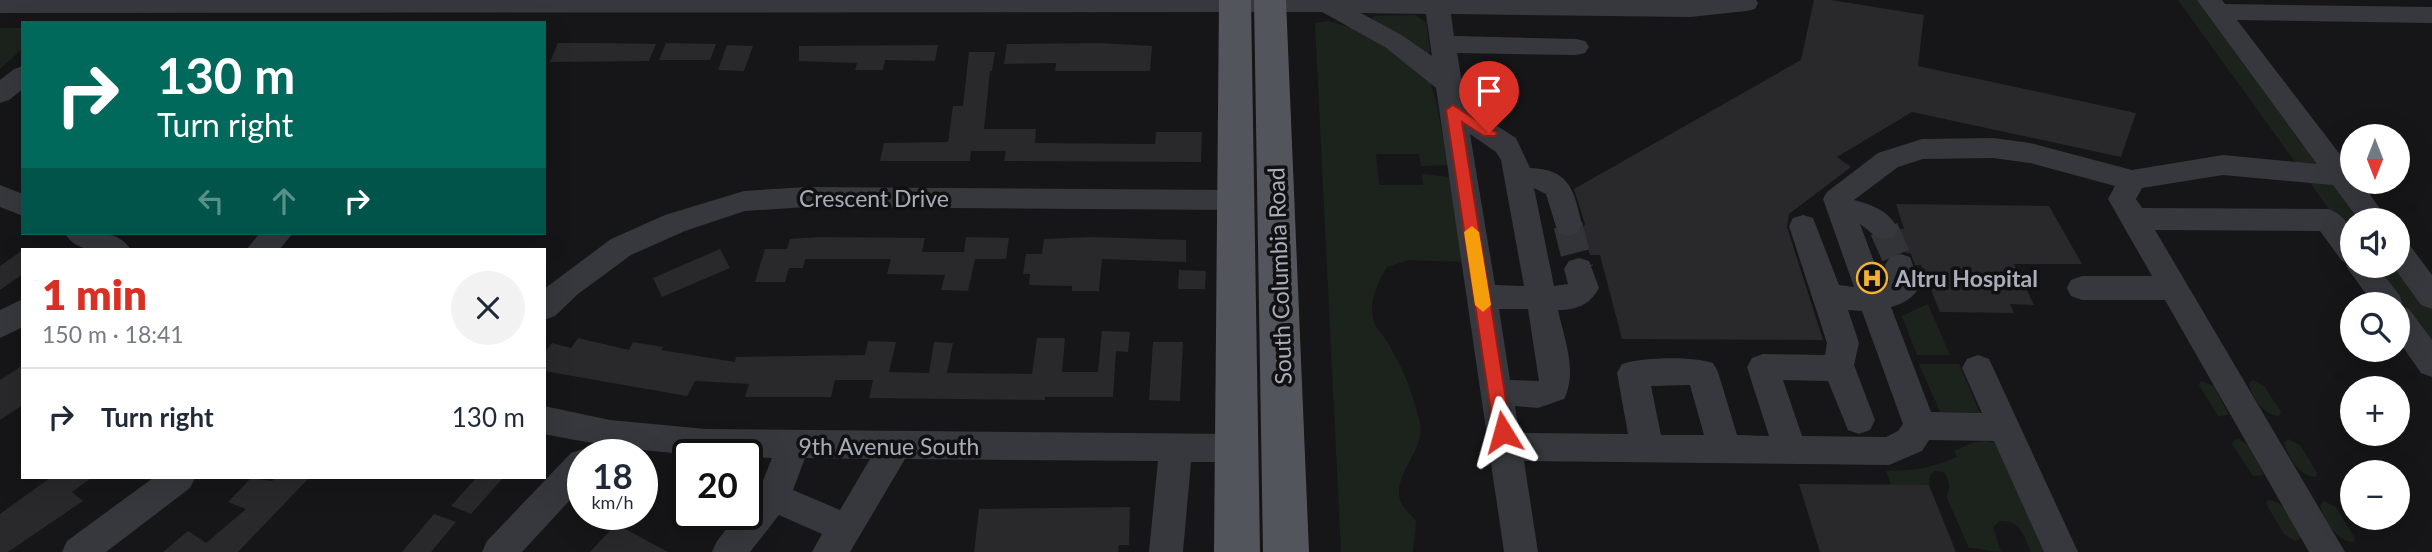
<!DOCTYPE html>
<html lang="en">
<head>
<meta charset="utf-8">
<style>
  body { margin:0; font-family:Lato,sans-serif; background:#f2f2f3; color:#1f2937; height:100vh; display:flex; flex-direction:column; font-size:26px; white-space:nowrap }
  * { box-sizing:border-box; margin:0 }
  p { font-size:23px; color:#747a83 }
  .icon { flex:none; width:38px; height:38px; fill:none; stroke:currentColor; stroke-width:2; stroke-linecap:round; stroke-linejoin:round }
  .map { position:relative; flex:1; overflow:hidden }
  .panel { position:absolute; left:21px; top:248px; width:525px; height:231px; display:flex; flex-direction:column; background:#fff; border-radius:0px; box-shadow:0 7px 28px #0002 }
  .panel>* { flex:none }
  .guide { position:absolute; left:21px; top:21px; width:525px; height:214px; border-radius:0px; box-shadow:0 7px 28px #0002; background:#00695c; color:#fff; overflow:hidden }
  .needle { width:46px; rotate:180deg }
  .fabs { position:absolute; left:2340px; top:124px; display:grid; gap:14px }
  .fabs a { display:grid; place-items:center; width:70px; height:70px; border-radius:50%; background:#fff; box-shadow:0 7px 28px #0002; font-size:35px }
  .speed { position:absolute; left:567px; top:439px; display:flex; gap:14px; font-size:35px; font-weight:700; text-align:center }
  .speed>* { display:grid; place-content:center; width:91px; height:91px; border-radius:50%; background:#fff; box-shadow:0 7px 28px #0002; line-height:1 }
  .speed small { font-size:18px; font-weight:400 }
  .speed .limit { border:4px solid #111; border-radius:10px; background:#fff; color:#111 }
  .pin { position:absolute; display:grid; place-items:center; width:60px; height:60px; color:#fff; margin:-72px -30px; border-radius:50% 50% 50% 0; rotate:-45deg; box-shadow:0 0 7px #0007 }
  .pin .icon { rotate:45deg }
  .me { position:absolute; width:77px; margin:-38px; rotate:352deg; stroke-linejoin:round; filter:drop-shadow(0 0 5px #0008) }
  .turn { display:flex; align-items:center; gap:24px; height:147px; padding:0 21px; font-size:32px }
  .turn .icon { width:91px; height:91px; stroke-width:2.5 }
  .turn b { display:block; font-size:49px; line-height:60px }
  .lanes { display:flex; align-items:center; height:66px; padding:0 21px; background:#0003; justify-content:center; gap:35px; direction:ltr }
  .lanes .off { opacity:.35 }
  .round { display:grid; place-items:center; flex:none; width:74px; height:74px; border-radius:37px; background:#f2f2f3 }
  .head { display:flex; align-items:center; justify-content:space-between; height:119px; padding:0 21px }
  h1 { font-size:42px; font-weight:800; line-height:52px; color:#d93025 }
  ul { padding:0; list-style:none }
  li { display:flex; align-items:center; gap:21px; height:98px; padding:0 21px; border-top:2px solid #e0e1e3 }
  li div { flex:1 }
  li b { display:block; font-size:26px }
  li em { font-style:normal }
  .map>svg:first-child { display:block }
  .green { fill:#1c231d }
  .building { fill:#29292c }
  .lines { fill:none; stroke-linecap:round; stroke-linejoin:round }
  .minor-tunnel { stroke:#333438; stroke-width:29; stroke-dasharray:29 15; stroke-linecap:butt }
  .minor { fill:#37383d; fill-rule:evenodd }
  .major { fill:#53555c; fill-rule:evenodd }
  .route { fill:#d93025; stroke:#8d1f18; stroke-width:2 }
  .slow { fill:#f59e0b }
  .labels { text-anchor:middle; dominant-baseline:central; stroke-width:7; stroke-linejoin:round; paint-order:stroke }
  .street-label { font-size:23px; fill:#a8adb8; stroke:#111113 }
  .poi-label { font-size:23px; font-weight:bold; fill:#a8adb8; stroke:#111113; text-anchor:start }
</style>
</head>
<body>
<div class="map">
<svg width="2432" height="552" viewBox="0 0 2432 552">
  <rect width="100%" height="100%" fill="#161618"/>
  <path class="green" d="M2178 0H2200L2364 220H2352V241Z
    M1415 15 1426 22 1430 51 1428 53 1371 19 1375 16Z
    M1329 21 1367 32 1430 82 1436 101 1448 165 1421 166 1419 154H1376L1379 185H1423L1422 174 1449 177 1463 262 1409 260 1387 267C1377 284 1368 302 1374 323 1377 330 1385 337 1389 345 1404 370 1414 396 1420 424 1425 451 1393 473 1400 500 1402 507 1411 515 1416 521L1413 552H1341L1315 23Z
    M0 28H23V48L0 69Z
    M2398 265 2432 310V351L2370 266Z
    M1928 304 1950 355H1917L1902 316Z
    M1919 364H1959L1980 413 1940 412Z
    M2253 380 2264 386 2281 412 2279 416C2263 415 2252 397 2249 383Z
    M2201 381 2214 386 2229 415 2218 416 2199 385Z
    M2239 439 2248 445 2264 475 2253 476 2232 444 2234 440Z
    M2288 439 2300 445 2317 473 2316 477C2299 477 2287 456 2284 442Z
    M1985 441 1996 443 2048 552H2031C2023 534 2021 521 2000 521L1993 527 2001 552C1990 552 1980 548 1969 548L1946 496C1952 488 1949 480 1944 472L1935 471 1930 475 1929 485H1891L1886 471C1913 471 1932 468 1957 457L1954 451 1972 443Z
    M2268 500C2284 500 2298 524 2300 538L2295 541 2284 534 2266 504Z
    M2324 501 2336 507 2355 538 2354 542C2337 542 2323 519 2320 504Z"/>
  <path class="building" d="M1814 0H1831L1924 15 1918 66 2136 113 2121 157 1912 112 1837 157 1851 167 1789 214 1787 227 1823 340 1622 339 1600 255H1590L1583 229 1585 224 1574 189 1801 60Z
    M558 43H599L656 44 649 61 550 62Z
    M666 43 716 44 710 60H659Z
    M1099 43 1152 46 1150 71H1055L1056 63 1004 64 1007 44Z
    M727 45 753 46 744 71 718 70Z
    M938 45 935 61 885 60 883 70H855L857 63 799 61V46Z
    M969 52H995L992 71H990L984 129H1036L1035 143 1155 144 1156 132H1202L1201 162 1004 161 1006 151H971L970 161H880L884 143 948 142 953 106H963Z
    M1896 204 2049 206 2082 264H2014L2034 305 2010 304 2014 313 1940 312 1921 265H1915L1911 254 1901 251 1887 257 1881 241 1895 240 1900 229H1904Z
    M820 237 925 238 922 252H964L966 237 1009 238 1006 259H975L968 291 941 290 945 275 887 274 891 259H805L803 268H789L785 282H755L765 249H787L790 239Z
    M1091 237 1186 240V262L1102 259 1099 291H1072V286L1029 285 1030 274H1023L1026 254H1042L1044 239Z
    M720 249 730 268 662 297 653 278Z
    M23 250V274L0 290V266Z
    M1179 270 1206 271 1205 289H1178Z
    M1102 331 1130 332 1128 352 1116 351 1113 397H1045V400L869 398 873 380H835L831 397H745L749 384 695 381 687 396 544 371V353L552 343 571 348 578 338 629 350 633 342 663 347 661 350 735 362 736 357 865 355 868 341 896 342 889 372 929 373 934 342 953 343 947 373 1032 374 1037 338H1065L1062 372H1098Z
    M1153 342H1183L1180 401 1149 400Z
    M23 365V405L0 420V380Z
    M50 478H91L72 492 83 501 8 552H0V514Z
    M251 478 272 481 276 478H309L238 552H163L188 531 206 543 246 509 228 502Z
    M476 478H503L471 514 451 506Z
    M1799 484 1929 485 1956 552H1820Z
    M1130 507 1129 545H1119L1118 552H974L979 509Z
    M434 514 456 522 431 552H402Z
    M616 524 668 552H590Z"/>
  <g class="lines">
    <path class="minor-tunnel" d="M1568 225 1579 269
      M1884 229 1900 265"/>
    <path class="minor" d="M0 0H1756L1758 3 1755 9 1746 11 1690 17 1451 14 1454 36 1576 39 1585 41 1589 47 1585 53 1576 55 1457 53 1466 106 1516 138 1530 168C1571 169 1574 192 1582 225L1578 233 1568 236 1558 233 1546 194 1534 188 1554 286 1568 284 1564 269 1569 261 1579 258 1589 261 1599 288C1590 305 1576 310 1558 310 1564 338 1578 372 1564 399L1538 408 1515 406 1519 433 1628 434 1617 373 1622 364C1643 357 1692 356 1713 363L1718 372 1737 435 1769 436 1747 367 1752 358 1763 354 1825 355 1827 343 1789 226 1793 218 1803 215 1813 218 1839 285 1854 287 1823 199 1827 192 1878 153 1922 139 1993 138 2030 143 2132 170 2223 155 2317 164 2197 0H2222L2225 4 2432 7V23L2237 20 2352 170V182H2361L2388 220H2359L2333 185 2223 175 2142 188 2136 199 2142 208 2328 209C2355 218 2352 243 2352 266H2377L2400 296 2403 307 2409 309 2432 340V377L2421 373 2398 340V304H2373L2346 266 2348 263 2342 261 2320 231 2155 230 2345 552H2309L2165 300H2082L2071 296 2067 288 2071 280 2082 276H2152L2108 199 2115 186 2030 163 1993 158 1923 159 1898 167 1854 200C1873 205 1889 211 1898 229L1894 237C1877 242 1873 233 1860 224L1883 286 1889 282 1885 265 1890 257 1900 254 1910 257 1920 286C1913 298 1905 303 1891 307L1931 412 1982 413 1962 368 1967 359 1978 355 1989 359 2078 552H2044L1994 441 1929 440 1922 451 1889 465 1524 461 1538 552H1504L1436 88 1385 47 1322 12 0 13ZM1361 13 1426 14 1432 56 1403 36ZM1470 134 1496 152 1501 160 1524 286 1495 285ZM1499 309H1528L1539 381 1510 380ZM1848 310 1862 311 1903 424 1898 431 1886 437 1802 436 1783 380 1828 381 1848 430 1859 434 1870 430 1875 420 1854 365 1859 343ZM1690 385 1704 435H1661L1651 386Z
      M23 66V89L9 100 0 103V80L14 69Z
      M0 185 23 194V216L0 207Z
      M806 187 1234 190 1244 193 1248 200 1244 207 1234 210 806 207 745 211 685 231 631 255 578 294 555 316 544 320V289L611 239 665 215 744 191Z
      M65 233C87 233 118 228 131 250 109 251 76 255 65 233Z
      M260 233H293L279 250H246Z
      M2398 240 2408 243 2432 275V309L2421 305 2393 266H2398Z
      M23 299V327L0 338V310Z
      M544 406 610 420 706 429 1236 434 1248 438 1252 448 1248 458 1236 462H1191L1183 552H1149L1158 461 905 459 850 552H812L822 534 779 515 750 552H712L717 541 738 514H747V503L760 488 772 458C696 457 622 450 544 434ZM805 458 870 459 840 510 793 490Z
      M583 449 596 455H583V486L522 552H482L487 541 571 453Z
      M153 478H195L190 488 106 552H62L67 541Z"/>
    <path class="major" d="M1219 0H1251L1260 552H1214Z
      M1254 0H1286L1309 552H1263Z"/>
  </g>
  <path class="route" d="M1453 105 1497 133 1495 136H1484L1462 122 1511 432 1509 438 1503 440 1496 438 1494 432 1446 110Z"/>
  <path class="slow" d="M1472 226 1479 232 1491 305 1483 312 1475 305 1464 232Z"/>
  <defs>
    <g id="hospital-ring" transform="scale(1.575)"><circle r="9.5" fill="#111113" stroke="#f2b134" stroke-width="1.5"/><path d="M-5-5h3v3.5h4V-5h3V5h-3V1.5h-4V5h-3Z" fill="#f2b134"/></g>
  </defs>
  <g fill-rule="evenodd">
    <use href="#hospital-ring" x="1872" y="278"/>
  </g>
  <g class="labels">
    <g class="street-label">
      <text x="874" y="198">Crescent Drive</text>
      <text transform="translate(1279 276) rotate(-92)">South Columbia Road</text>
      <text x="889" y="446">9th Avenue South</text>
    </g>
    <g class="poi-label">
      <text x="1895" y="278">Altru Hospital</text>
    </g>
  </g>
</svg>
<div class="fabs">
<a><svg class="needle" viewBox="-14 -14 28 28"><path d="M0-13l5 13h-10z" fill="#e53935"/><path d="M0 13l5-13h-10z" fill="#747a83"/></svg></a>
<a><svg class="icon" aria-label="sound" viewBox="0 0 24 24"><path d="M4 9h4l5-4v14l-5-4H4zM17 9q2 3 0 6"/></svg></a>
<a><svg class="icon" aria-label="search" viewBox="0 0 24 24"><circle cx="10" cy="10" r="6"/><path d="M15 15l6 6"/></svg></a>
<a>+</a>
<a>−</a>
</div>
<div class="speed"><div>18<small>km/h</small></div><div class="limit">20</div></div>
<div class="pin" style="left:1489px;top:133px;background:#d93025"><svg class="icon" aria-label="arrive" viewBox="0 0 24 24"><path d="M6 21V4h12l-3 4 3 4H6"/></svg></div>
<svg class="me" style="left:1503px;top:432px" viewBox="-20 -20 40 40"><path d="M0-17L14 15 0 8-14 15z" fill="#d93025" stroke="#fff" stroke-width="4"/></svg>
<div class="guide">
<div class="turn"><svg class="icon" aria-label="right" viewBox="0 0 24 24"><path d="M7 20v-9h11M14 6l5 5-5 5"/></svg><div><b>130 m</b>Turn right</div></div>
<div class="lanes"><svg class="icon off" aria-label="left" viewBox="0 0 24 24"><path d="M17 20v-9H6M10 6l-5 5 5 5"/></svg><svg class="icon off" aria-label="ahead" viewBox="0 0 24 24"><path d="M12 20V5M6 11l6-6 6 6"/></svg><svg class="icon" aria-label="right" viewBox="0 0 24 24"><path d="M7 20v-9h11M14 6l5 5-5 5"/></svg></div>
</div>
<section class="panel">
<div class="head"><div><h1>1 min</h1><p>150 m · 18:41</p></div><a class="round"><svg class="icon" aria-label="close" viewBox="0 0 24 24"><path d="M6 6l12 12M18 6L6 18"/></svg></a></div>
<ul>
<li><svg class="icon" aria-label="right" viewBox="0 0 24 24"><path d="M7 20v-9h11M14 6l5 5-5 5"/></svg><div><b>Turn right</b></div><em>130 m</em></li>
</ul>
</section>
</div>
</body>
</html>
